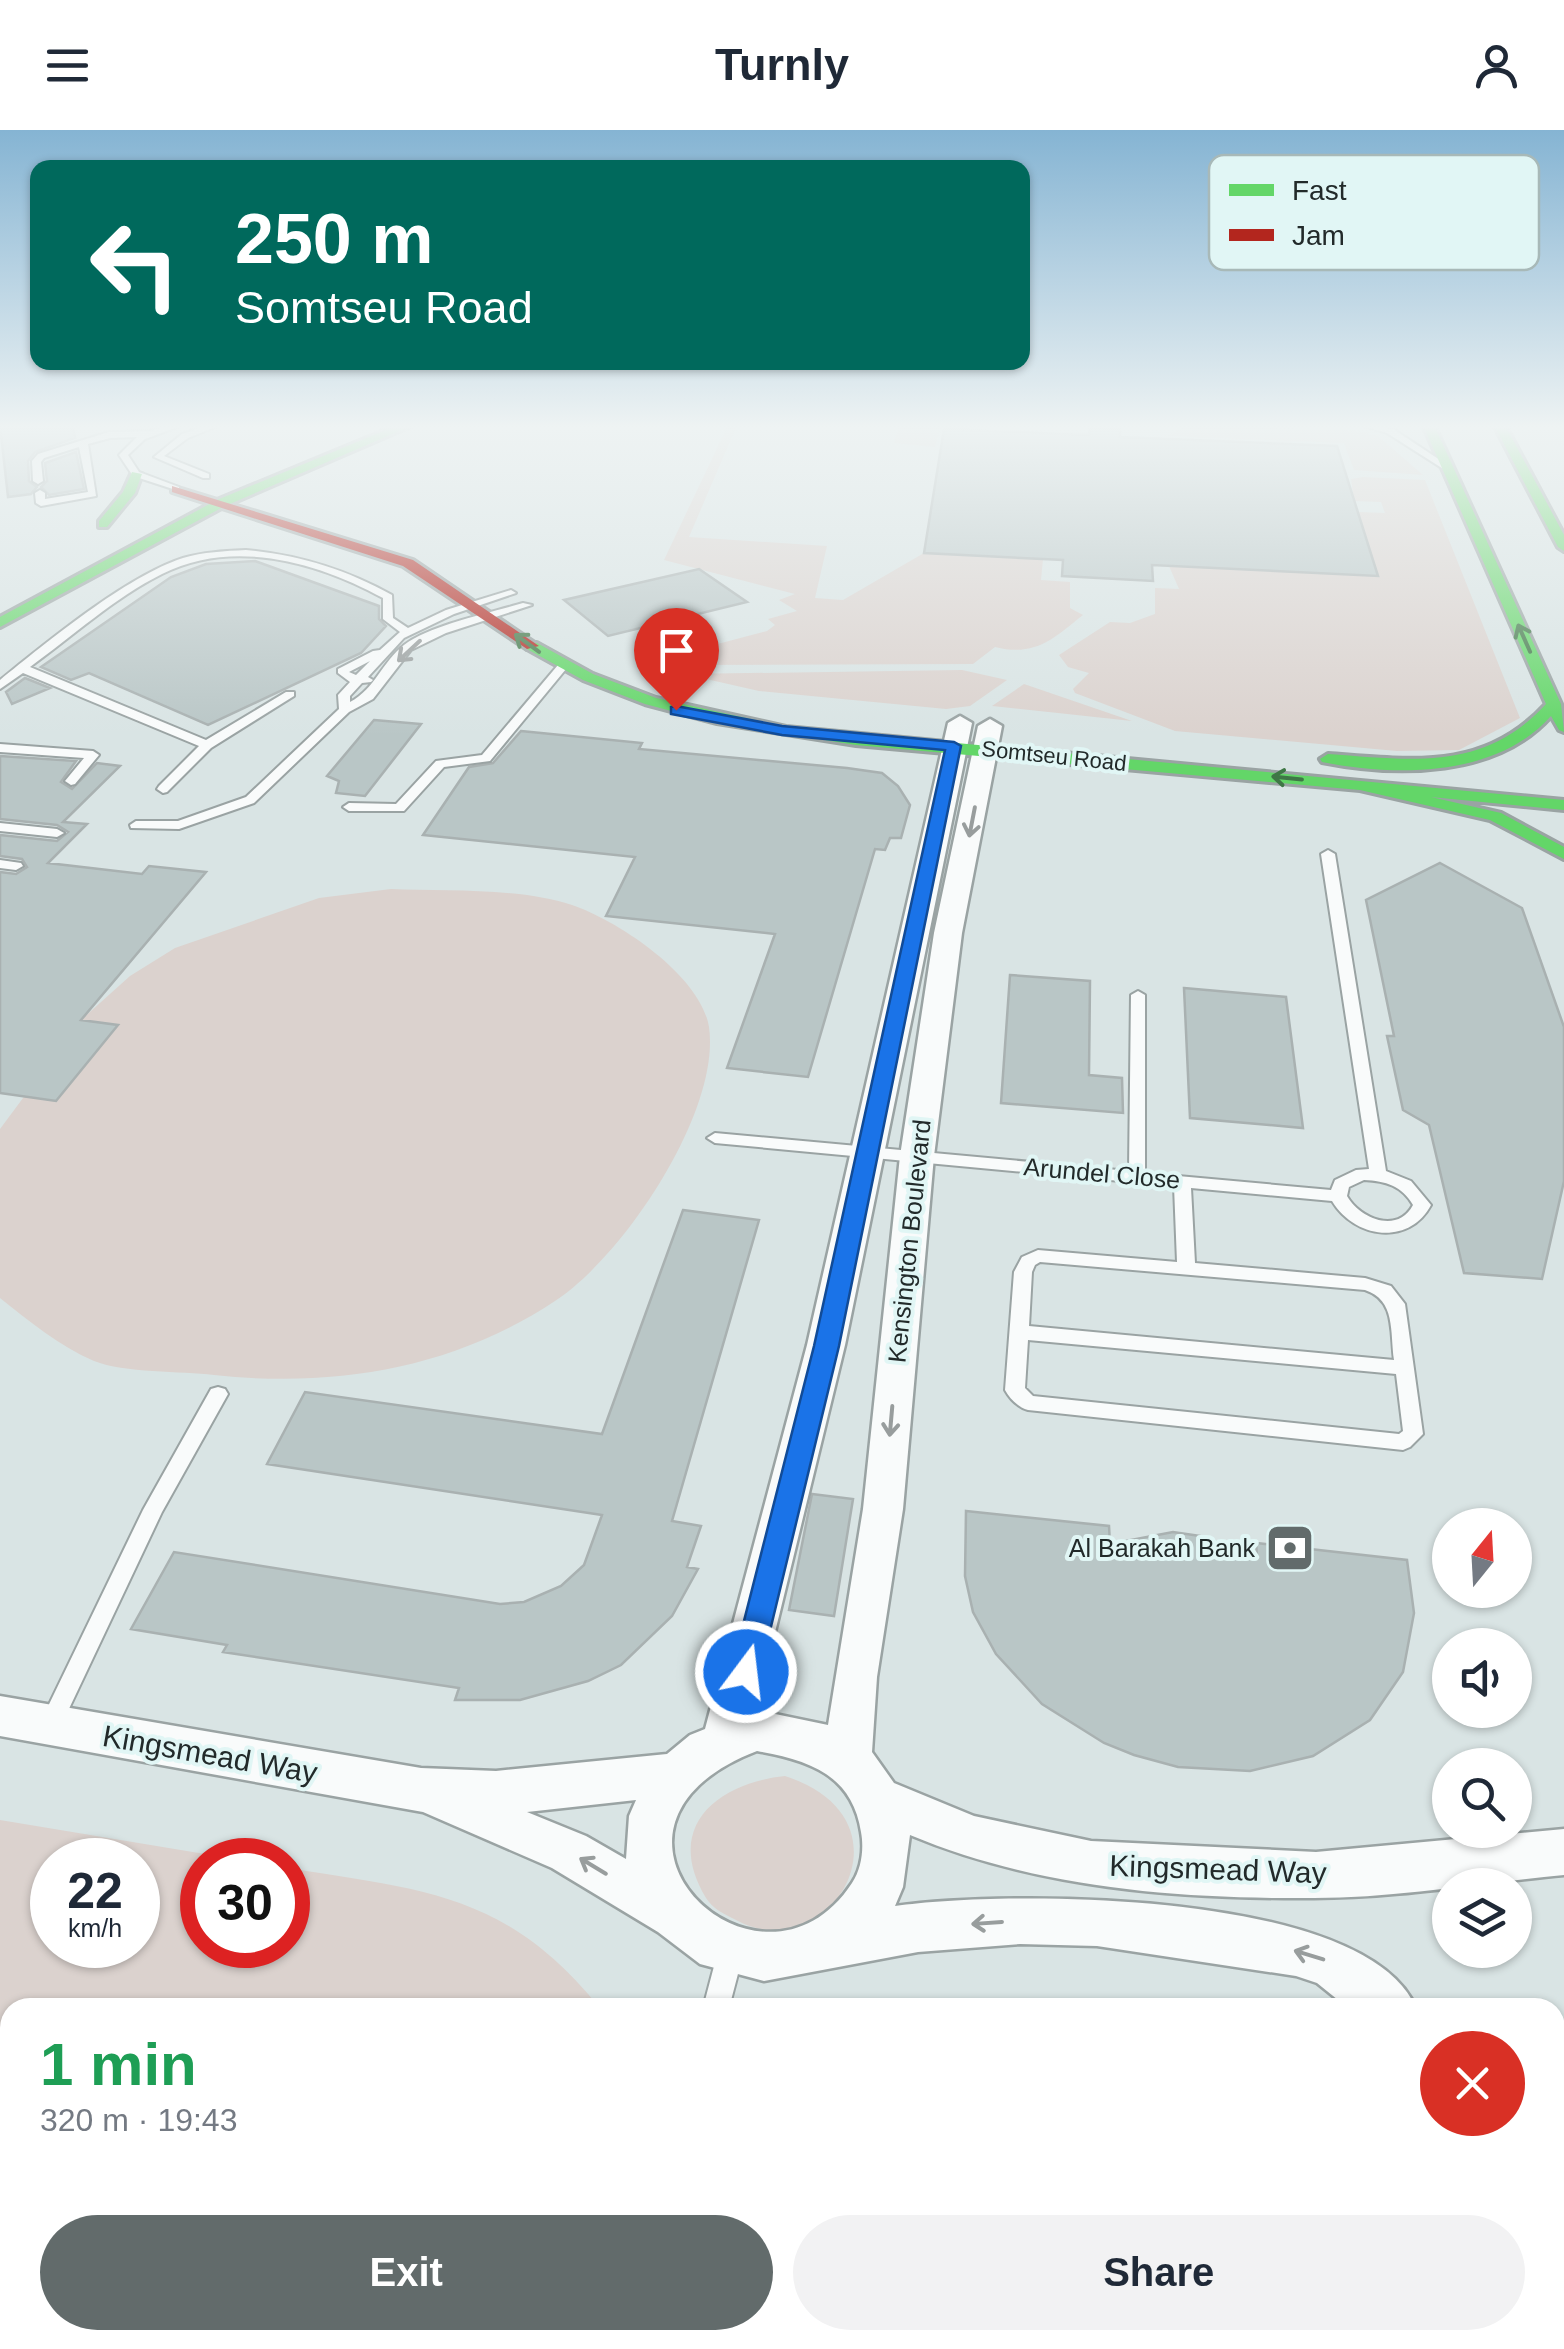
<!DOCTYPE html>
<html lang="en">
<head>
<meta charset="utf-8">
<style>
  body { margin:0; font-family:Arial,sans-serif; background:#f2f2f3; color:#1f2937; height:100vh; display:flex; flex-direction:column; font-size:38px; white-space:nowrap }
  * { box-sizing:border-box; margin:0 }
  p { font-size:32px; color:#747a83 }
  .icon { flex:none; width:55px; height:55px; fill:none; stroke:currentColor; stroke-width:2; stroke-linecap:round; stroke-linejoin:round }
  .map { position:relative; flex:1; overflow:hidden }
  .drawer { position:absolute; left:0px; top:1868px; width:1565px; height:352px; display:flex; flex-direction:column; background:#fff; border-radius:30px 30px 0 0; box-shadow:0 2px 8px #0004 }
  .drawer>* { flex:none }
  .top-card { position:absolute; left:30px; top:30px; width:1000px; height:210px; border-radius:20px; box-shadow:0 2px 8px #0004; background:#00695c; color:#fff; overflow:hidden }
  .needle { width:65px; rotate:18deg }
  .buttons { position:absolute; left:1432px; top:1378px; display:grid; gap:20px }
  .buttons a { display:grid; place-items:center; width:100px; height:100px; border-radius:50%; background:#fff; box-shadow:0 2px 8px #0004; font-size:50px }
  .speed { position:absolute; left:30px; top:1708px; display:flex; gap:20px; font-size:50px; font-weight:700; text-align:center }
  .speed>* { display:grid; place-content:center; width:130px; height:130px; border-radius:50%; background:#fff; box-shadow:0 2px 8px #0004; line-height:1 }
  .speed small { font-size:25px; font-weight:400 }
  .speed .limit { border:15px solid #d22; background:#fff; color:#111 }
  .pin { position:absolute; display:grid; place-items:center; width:85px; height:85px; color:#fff; margin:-102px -42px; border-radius:50% 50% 50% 0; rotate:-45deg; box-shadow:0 0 10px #0007 }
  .pin .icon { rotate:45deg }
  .me { position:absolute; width:110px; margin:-55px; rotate:15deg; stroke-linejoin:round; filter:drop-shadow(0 0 8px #0008) }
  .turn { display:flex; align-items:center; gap:35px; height:210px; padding:0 40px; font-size:45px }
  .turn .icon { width:130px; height:130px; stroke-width:2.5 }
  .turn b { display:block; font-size:70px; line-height:85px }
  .round { display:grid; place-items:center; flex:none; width:105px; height:105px; border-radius:52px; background:#f2f2f3 }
  .headline { display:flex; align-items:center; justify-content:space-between; height:170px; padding:0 40px }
  h1 { font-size:60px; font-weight:700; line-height:75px; color:#1e9e55 }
  .action { display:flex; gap:20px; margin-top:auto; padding:20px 40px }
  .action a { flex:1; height:115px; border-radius:60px; background:#626b6b; color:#fff; font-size:40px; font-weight:700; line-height:115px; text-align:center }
  .action a+a { background:#f2f2f3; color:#1f2937 }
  header { display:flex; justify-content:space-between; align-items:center; height:130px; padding:0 40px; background:#fff; font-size:45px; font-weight:700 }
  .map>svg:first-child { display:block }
  .green { fill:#dbd2ce; fill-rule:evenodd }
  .building { fill:#b9c6c6; stroke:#a9b1b1; stroke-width:2.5 }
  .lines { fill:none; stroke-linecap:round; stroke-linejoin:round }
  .lane-casing { stroke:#9aa3a3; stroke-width:4 }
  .street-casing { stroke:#9aa3a3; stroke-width:5 }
  .fast-casing { stroke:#9aa3a3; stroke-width:6 }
  .jam-casing { stroke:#9aa3a3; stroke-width:6 }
  .lane { fill:#f9fbfb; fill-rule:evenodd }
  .street { fill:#f9fbfb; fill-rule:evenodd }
  .fast { fill:#63d668; fill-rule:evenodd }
  .jam { fill:#b3261e; fill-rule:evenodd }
  .oneway { stroke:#3f7746 }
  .oneway2 { stroke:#989d9d }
  .route { fill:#1a73e8; stroke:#114b97; stroke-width:2.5 }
  .labels { text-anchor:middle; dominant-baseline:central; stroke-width:8; stroke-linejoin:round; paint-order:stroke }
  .far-street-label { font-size:22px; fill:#222a2a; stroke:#e1f6f5 }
  .street-label { font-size:25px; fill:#222a2a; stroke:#e1f6f5 }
  .poi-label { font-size:25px; fill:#222a2a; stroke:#e1f6f5; text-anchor:end }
  .near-street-label { font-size:30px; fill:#222a2a; stroke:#e1f6f5 }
  .key { fill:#e1f6f5; stroke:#a8b9b8; stroke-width:2.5 }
  .key-label { font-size:28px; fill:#222a2a }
</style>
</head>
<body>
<header><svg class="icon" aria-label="menu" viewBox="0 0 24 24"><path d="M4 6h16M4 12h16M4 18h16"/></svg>Turnly<svg class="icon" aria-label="person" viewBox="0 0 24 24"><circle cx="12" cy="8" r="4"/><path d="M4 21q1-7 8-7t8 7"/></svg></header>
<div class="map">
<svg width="1564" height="2219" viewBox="0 0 1564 2219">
  <rect width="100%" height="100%" fill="#d9e4e4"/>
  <path class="green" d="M728 295H737L689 407 827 416 815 468 843 470 924 423 1043 429 1041 450 1070 452V478L1083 485C1053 509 1035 527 995 517L973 534 662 535 653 531 767 501 775 495 768 489 797 481 779 470 795 464 664 430Z
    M899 295H1032L1039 298 941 296 935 317 894 313Z
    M1187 295 1356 301 1378 306 1423 345 1354 340 1344 313 1168 306Z
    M1363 347 1425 350 1520 588 1459 620 1397 621 1175 601 1075 563 1073 559 1089 543 1068 537 1059 525 1110 492 1130 493 1155 484V458L1179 459 1169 436 1377 446 1358 382 1385 383 1381 372 1354 371 1351 349Z
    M962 540 1007 550 970 576 946 579 759 561 684 544Z
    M1024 554 1132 591 992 576Z
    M391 759C445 761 521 758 572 775 619 791 701 846 709 897 721 981 624 1126 555 1171 453 1239 334 1258 214 1245 181 1241 124 1243 94 1231 59 1216 29 1191 0 1168V999L81 890 130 846 175 818 319 768Z
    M785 1646C921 1690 829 1841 736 1790 724 1784 713 1779 706 1768 663 1697 717 1653 785 1646Z
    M0 1690 241 1730H202V1815H288V1738C424 1760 506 1763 599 1877L10 1878V2210H534L528 2219H0ZM52 1730H138V1815H52Z"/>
  <path class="building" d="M0 295H73L75 308 35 322 28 331 29 351 37 357 31 364 8 367Z
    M1090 297 1120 299V307L1337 316 1378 446 1152 435 1153 451 1062 446 1063 430 924 423 944 299 1089 305Z
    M76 322 84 359 49 365 41 357 47 351 45 333Z
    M255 431 379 476V489L386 496 361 523 208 595 89 543 71 550 41 537 171 447 206 434Z
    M699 439 747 472 608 506 564 470Z
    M25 548 50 558 12 574 6 562Z
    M374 590 421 594 365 666 336 663 339 651 327 646Z
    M521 601 642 613 639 619 847 638 882 643 898 656 910 675 901 708H890L885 720 875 719 808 947 727 938 775 804 606 786 635 727 423 705 469 637 493 633Z
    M0 626 76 631 61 652 72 659 97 633 120 636 63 692 87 694 48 733 142 744 149 736 206 742 81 890 118 895 56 971 0 963V742L16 744 27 737 22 729 0 726V705L57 711 68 702 57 695 0 689Z
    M1440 733 1522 778 1564 897V1051L1542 1149 1464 1143 1429 995 1403 980 1387 906H1394L1366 770Z
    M1010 845 1090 851 1089 945 1122 948 1123 983 1001 973Z
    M1184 858 1286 867 1303 998 1190 988Z
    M683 1080 759 1090 672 1391 701 1396 687 1437 698 1439 672 1486 621 1535 588 1551 520 1570H455L459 1558 223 1522 227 1515 131 1499 174 1422 500 1474 524 1472 561 1456 584 1435 602 1385 267 1334 305 1262 602 1304Z
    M812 1364 853 1369 834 1486 789 1480Z
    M966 1381 1109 1396 1110 1414 1173 1402 1200 1406 1257 1425 1256 1413 1407 1430 1414 1483 1403 1542 1370 1590 1313 1626 1250 1641 1178 1637 1134 1625 1104 1613 1042 1574 996 1524 973 1482 965 1446Z"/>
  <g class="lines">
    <g class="lane-casing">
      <path id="lane" d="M170 295H183L145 309 128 325 139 342 179 357V361L133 346 119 325 137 307 110 308 88 314 96 366 41 376 36 373 35 363 40 360 45 363V369L88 362 79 317 44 328 41 332 43 351 38 354 33 351 32 331 38 324 109 302 150 301Z
        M208 295H220L188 308 164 326 209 344V348H203L154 327 182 304Z
        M1361 295 1393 299 1452 338 1445 340 1387 303Z
        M246 420C299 425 345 439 392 465L393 488 408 498 446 480 511 460 516 463 454 484 404 508 368 547 373 550 371 552 362 553 350 566V572C375 559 382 532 404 515 430 495 490 483 523 473L532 475 446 503 411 520 373 569 349 582 254 673 179 699 131 698 130 695 136 691H178L246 667 339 579 338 565 350 552 338 543V539L373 521 380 520 400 502 383 489V468C317 432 233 408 162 444 114 468 73 506 30 537L206 610 286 562H294V566L211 618 167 662 163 663 157 659 159 656 199 616 23 543 0 559V550C47 512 127 446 183 428 203 422 225 421 246 420ZM370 531 356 545 349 542Z
        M562 534 568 537 566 539 490 631 444 637 404 681H349L343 677 349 673 396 674 436 631 482 625 558 535Z
        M0 614 93 621 99 625 75 654 71 655 65 651 84 628 0 622Z
        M0 693 57 699 64 703 57 707 0 701Z
        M1328 720 1335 724 1386 1041 1411 1051 1431 1075C1409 1116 1355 1109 1332 1071L1191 1058 1195 1133 1365 1148 1391 1156 1405 1174 1423 1304 1410 1317 1403 1320 1028 1280C1018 1277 1010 1269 1005 1260L1014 1142 1022 1127 1038 1120 1177 1132 1174 1056 715 1013 707 1008 715 1003 1129 1041 1131 865 1138 861 1145 865V1043L1331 1060 1335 1050 1356 1040 1369 1039 1321 724ZM1364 1050C1386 1051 1402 1056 1413 1075 1398 1104 1360 1089 1347 1066L1349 1057ZM1040 1132 1365 1160C1396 1170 1390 1202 1394 1230L1029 1196 1032 1142 1035 1135ZM1028 1210 1396 1244 1403 1301 1399 1304 1033 1266 1025 1258Z
        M0 730 21 733 23 736 16 740 0 738Z
        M218 1257 225 1259 228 1264 162 1382 58 1602 50 1605 42 1602 39 1595 143 1380 211 1259Z
        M731 1808 740 1812 744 1821 729 1878H703L718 1821 722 1812Z
        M584 2210H616L612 2219H580Z"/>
    </g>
    <g class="street-casing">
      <path id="street" d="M960 586 972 593 845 1215 756 1580 828 1595 863 1379 900 1026 934 803 978 596 990 589 1002 596 962 803 934 1026 903 1379 877 1547 872 1622 894 1653 974 1686 1091 1711 1316 1722 1564 1699V1745C1481 1753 1397 1768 1314 1768 1176 1769 1037 1758 910 1705L903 1757 895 1776C1005 1760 1366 1759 1416 1878H1348L1317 1853 1296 1846 1097 1816 1020 1814 918 1822 764 1851 700 1834 658 1802 552 1738 423 1682 0 1606V1566L421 1638 496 1641 667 1624 690 1605 705 1599 807 1215 948 593ZM757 1621C808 1630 852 1644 861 1702 864 1718 862 1738 852 1753 761 1892 557 1698 757 1621ZM636 1670 629 1686 626 1729 586 1706 527 1682Z
        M1555 2097 1564 2101V2169L1555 2165Z"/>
    </g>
    <g class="fast-casing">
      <path id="fast" d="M398 295H413L225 376 0 497V487L217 370Z
        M1423 295H1434L1561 574 1564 602 1559 600 1551 586C1497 647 1398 647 1322 632L1320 629 1328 624C1412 630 1484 642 1546 574Z
        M1494 295H1505L1564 405V421L1558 417Z
        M132 342 142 344 135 363 107 397H99V391L123 362Z
        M527 513H537L593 544 656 568 786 597 1564 670V680L1431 667 1501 683 1564 717V729L1490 690 1360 660 856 615 717 593 645 574 583 550 527 519Z"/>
    </g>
    <g class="jam-casing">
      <path id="jam" d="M172 356 413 430 539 516 527 519 403 436 172 362Z"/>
    </g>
    <use href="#lane" class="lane"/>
    <use href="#street" class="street"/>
    <use href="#fast" class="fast"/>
    <use href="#jam" class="jam"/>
  </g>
  <defs><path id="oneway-shaft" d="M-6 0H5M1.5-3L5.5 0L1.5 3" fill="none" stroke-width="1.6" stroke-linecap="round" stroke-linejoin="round" transform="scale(2.5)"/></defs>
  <g class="oneway">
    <use href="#oneway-shaft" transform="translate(1524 508) rotate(-114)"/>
    <use href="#oneway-shaft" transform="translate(527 513) rotate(-144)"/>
    <use href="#oneway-shaft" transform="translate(1287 648) rotate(-174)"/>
  </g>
  <g class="oneway2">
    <use href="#oneway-shaft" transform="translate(409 521) rotate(137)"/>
    <use href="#oneway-shaft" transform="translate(972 692) rotate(101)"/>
    <use href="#oneway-shaft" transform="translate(891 1291) rotate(95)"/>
    <use href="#oneway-shaft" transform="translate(593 1736) rotate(-149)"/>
    <use href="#oneway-shaft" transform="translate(987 1793) rotate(176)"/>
    <use href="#oneway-shaft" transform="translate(1309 1825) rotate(-163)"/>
  </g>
  <linearGradient id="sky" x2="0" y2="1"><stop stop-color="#85b4d3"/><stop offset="0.49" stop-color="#eef3f3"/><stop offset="1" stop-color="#eef3f3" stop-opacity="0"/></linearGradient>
  <rect width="1564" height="606" fill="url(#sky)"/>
  <path class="route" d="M676 576 782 596 954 612 961 616 839 1216 760 1542 756 1551 746 1555 735 1551 731 1542 814 1216 945 620 782 605 671 584V577Z"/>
  <defs>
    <g id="bank-square" transform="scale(2.5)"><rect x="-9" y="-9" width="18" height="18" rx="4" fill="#626b6b" stroke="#e1f6f5"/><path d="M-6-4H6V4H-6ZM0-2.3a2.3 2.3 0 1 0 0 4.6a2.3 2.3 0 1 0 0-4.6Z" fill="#fff"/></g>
  </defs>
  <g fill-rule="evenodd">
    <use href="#bank-square" x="1290" y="1418"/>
  </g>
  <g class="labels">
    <g class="far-street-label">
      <text transform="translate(1054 626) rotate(6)">Somtseu Road</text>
    </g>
    <g class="street-label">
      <text transform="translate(1102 1043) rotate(5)">Arundel Close</text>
      <text transform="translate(909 1111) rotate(-84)">Kensington Boulevard</text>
    </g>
    <g class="poi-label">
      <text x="1255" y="1418">Al Barakah Bank</text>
    </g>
    <g class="near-street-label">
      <text transform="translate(210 1624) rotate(10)">Kingsmead Way</text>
      <text transform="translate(1218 1739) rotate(2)">Kingsmead Way</text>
    </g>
  </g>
  <rect x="1209" y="25" width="330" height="115" rx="15" class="key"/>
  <rect x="1229" y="54" width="45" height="12" fill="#63d668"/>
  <rect x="1229" y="99" width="45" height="12" fill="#b3261e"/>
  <g class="key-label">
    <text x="1292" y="70">Fast</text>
    <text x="1292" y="115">Jam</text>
  </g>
</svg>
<div class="buttons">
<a><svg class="needle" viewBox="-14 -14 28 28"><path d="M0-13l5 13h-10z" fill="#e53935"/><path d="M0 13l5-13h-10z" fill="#747a83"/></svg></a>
<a><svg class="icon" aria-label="sound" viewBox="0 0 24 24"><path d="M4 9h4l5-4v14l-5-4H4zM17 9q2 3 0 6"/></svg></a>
<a><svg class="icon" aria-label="search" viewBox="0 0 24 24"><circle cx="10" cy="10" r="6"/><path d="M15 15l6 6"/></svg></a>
<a><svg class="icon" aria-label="layers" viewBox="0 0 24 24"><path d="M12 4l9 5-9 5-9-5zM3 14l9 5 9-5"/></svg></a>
</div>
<div class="speed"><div>22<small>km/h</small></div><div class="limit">30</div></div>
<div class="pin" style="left:676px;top:580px;background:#d93025"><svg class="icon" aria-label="arrive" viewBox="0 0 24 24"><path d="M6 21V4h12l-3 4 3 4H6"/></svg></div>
<svg class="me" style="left:746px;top:1542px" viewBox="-20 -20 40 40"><circle r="17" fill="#1a73e8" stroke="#fff" stroke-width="3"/><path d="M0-11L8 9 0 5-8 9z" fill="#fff"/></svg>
<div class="top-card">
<div class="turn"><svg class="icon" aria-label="left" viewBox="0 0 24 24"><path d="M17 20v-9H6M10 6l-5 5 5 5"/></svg><div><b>250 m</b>Somtseu Road</div></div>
</div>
<section class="drawer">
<div class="headline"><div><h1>1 min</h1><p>320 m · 19:43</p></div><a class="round" style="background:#d93025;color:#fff"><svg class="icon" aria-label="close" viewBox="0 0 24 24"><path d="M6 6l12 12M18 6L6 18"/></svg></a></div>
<div class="action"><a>Exit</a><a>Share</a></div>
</section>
</div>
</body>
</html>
